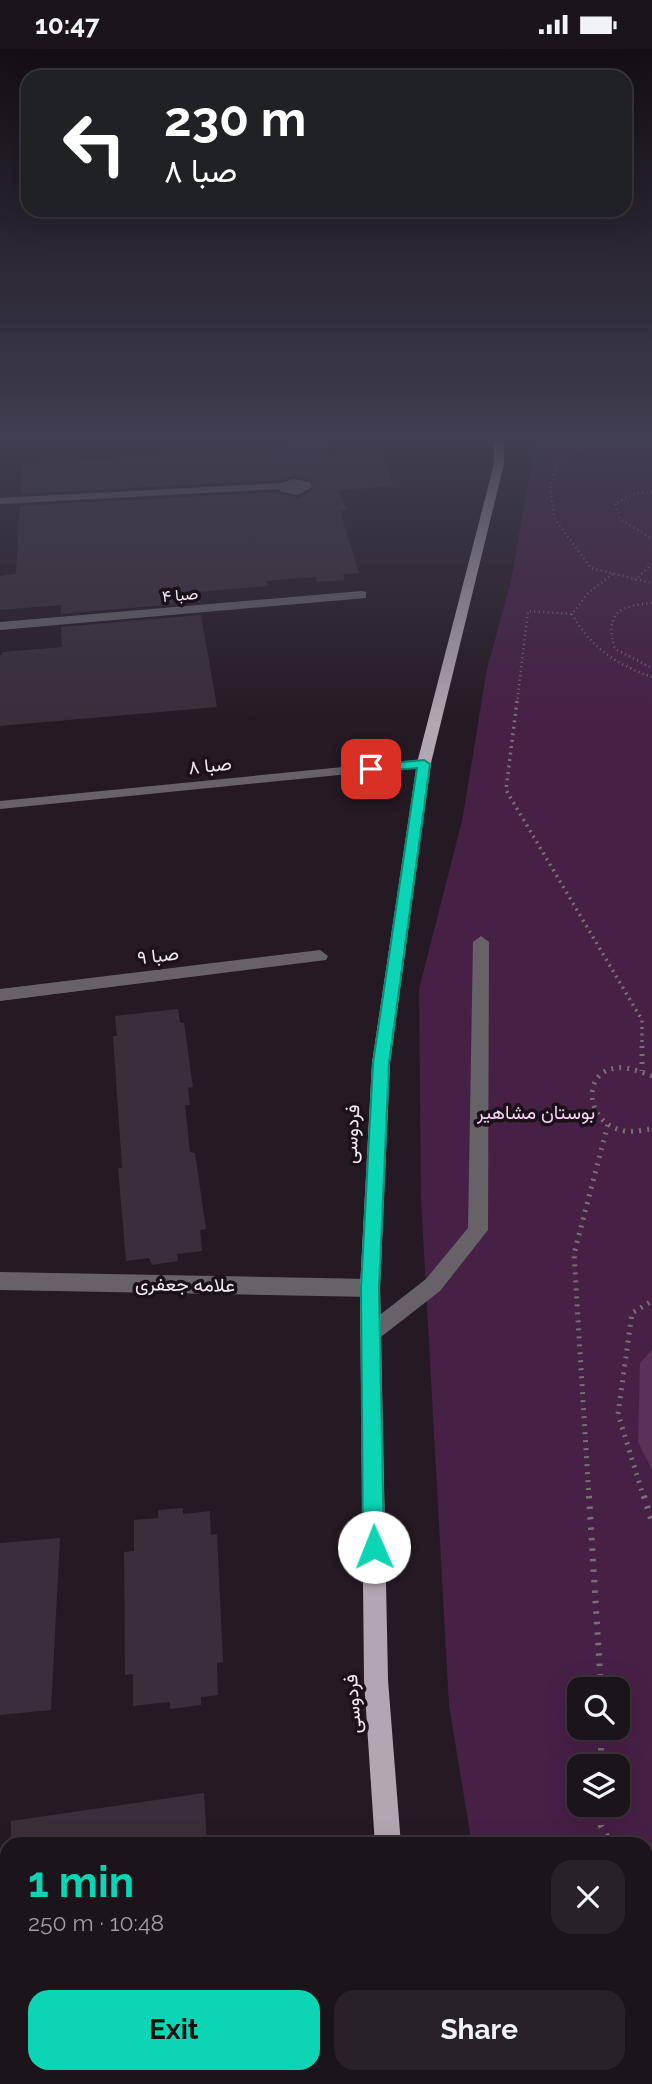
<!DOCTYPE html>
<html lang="en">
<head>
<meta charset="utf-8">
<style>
  body { margin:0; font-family:Raleway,Vazirmatn,sans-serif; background:#292128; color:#f1f3f6; height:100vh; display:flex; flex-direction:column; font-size:26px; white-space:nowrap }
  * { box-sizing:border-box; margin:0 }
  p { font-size:23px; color:#a09ea3 }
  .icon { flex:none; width:38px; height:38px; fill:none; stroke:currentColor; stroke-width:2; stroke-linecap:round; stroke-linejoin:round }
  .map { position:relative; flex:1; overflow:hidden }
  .side { position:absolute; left:0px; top:1788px; width:653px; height:247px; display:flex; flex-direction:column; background:#1c141b; border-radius:21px 21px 0 0; box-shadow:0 7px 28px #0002,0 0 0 2px #3a333a }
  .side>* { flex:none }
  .banner { position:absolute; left:21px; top:21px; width:611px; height:147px; border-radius:21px; box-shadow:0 7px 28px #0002,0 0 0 2px #3a333a; background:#202124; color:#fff; overflow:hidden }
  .fabs { position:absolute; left:567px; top:1628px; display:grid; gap:14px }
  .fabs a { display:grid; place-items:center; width:63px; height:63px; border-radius:14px; background:#1c141b; box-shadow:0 7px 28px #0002,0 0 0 2px #3a333a; font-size:35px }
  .pin { position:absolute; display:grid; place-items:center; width:60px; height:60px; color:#fff; margin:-30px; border-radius:14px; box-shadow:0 4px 10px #0006 }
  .me { position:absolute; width:77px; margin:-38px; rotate:359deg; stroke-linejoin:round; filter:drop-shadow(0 0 5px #0008) }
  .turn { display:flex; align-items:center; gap:24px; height:147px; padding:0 28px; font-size:32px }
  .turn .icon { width:91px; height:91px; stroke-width:2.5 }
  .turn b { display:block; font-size:49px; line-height:60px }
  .round { display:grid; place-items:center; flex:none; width:74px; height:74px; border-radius:21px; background:#292128 }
  .overview { display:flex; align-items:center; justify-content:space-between; height:119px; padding:0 28px }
  h1 { font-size:42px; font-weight:700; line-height:52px; color:#0bd5b5 }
  .button { display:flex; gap:14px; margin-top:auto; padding:14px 28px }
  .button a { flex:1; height:80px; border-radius:21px; background:#0bd5b5; color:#111; font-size:28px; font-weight:700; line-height:80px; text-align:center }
  .button a+a { background:#292128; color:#f1f3f6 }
  .status { display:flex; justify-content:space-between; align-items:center; height:49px; padding:0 35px; background:#1c141b; direction:ltr }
  .status svg { height:19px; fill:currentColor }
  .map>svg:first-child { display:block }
  .green { fill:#472046; fill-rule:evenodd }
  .forest { fill:#5a3158 }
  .building { fill:#392e39 }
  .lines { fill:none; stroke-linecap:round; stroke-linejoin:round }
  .path-far3 { stroke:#786e77; stroke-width:2.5; stroke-dasharray:1 3.5; stroke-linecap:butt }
  .path-far2 { stroke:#786e77; stroke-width:3.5; stroke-dasharray:2 4.5; stroke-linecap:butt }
  .path-far1 { stroke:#786e77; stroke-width:5; stroke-dasharray:2 6; stroke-linecap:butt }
  .path { stroke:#786e77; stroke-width:6; stroke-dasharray:2.5 8; stroke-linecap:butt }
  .minor { fill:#676267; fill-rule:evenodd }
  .major { fill:#b1a6b1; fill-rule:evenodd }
  .route { fill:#0bd5b5; stroke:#078a76; stroke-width:2 }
  .labels { text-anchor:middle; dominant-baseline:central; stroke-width:7; stroke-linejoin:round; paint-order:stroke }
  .far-street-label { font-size:16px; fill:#f1eaf1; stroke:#1b111b }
  .street-label { font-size:19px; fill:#f1eaf1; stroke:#1b111b }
  .park-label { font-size:19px; fill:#f9d0f7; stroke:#1b111b }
</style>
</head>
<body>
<div class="status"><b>10:47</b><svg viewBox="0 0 49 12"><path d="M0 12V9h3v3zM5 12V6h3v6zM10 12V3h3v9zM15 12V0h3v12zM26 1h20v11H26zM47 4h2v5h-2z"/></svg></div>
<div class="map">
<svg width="652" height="2035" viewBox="0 0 652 2035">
  <rect width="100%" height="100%" fill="#251a24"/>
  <path class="green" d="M536 389H652V2035H513L512 2028H646V1796H472L449 1656 421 1150 419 940 462 772 487 620 511 532ZM579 1640H618V1678H579ZM579 1717H618V1755H579Z"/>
  <path class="forest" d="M652 1301V1421L638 1393 640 1314Z"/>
  <path class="building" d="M321 396H325L329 407 380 404 394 437 339 441 347 461 340 462 359 524 343 525 345 531 317 533 316 528 267 532 268 537 198 543 200 553 61 565V556L0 561V527L16 525 20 457 278 443 298 449 314 439 310 430 293 427 281 431 21 445 22 416Z
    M201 566 217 658 0 677V607L3 603 62 598 61 578Z
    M178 960 180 973 184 974 193 1038 188 1039 190 1056H185L190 1103 195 1104 206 1180 200 1181 202 1202 177 1205 178 1212 152 1216 149 1209 126 1212 118 1119H122L113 987H117L115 967Z
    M183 1459V1465L210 1462 211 1486 217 1485 223 1613 217 1614 218 1646 201 1648V1656L170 1660V1653L133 1657V1625L125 1626 124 1503 134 1502V1471L158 1469V1461Z
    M60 1489 51 1661 0 1666V1494Z
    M204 1744 207 1796H11V1772Z"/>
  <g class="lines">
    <path class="path-far3" d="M652 392C618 388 591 393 561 408L550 436 554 469 591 519 652 534
      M652 443 636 444 615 454 620 470 652 490
      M635 531 652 515
      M652 554C619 557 604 564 615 600L652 619
      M572 565C590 598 617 616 652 628
      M517 654 528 562 572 565 589 543 613 525"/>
    <path class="path-far2" d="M517 652 506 741 642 971V999"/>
    <path class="path-far1" d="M642 997V1022
      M652 1027C644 1024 634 1020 626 1019 580 1014 582 1075 625 1082 633 1083 644 1081 652 1080
      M589 1449 574 1205 608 1075
      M644 1449 618 1365 632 1264 652 1252"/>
    <path class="path" d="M589 1447 601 1640
      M644 1447 652 1473
      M601 1678V1717
      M601 1755V1777L612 1796
      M646 1852 652 1862"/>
    <path class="minor" d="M293 430 310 433 312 438 298 446 281 443 279 440 0 455V449L282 434Z
      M362 542 366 543V549L0 581V573Z
      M424 710 431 714 429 717 0 760V752Z
      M481 887 489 893 488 1181 440 1242 377 1291 370 1294 363 1291 360 1285 363 1279 426 1230 468 1179 473 893Z
      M320 901 328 907 326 911 0 952V940Z
      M0 1223 370 1230 377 1233 380 1239 377 1245 370 1248 0 1241Z"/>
    <path class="major" d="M494 389H504V415L431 714 390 1014 380 1239 388 1631 401 1796H375L364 1631 360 1239 372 1014 417 714 494 415Z
      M391 2028H421L422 2035H392Z"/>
  </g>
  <linearGradient id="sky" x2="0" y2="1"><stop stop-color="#140e14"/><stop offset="0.58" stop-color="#403e50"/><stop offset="1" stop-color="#403e50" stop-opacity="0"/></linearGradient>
  <rect width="652" height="674" fill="url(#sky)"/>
  <path class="route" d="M424 711 430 715 389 1014 379 1239 384 1498 381 1505 374 1508 366 1505 363 1498 361 1239 373 1014 417 719 371 723 365 720 371 716Z"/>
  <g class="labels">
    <g class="far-street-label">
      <text transform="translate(180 546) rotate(-5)">صبا ۴</text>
    </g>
    <g class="street-label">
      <text transform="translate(210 716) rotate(-6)">صبا ۸</text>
      <text transform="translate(158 906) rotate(-7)">صبا ۹</text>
      <text transform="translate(351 1085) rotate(-87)">فردوسی</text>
      <text transform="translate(185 1235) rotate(1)">علامه جعفری</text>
      <text transform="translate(352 1655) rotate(-94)">فردوسی</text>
    </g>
    <g class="park-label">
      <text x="536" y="1063">بوستان مشاهیر</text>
    </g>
  </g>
</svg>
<div class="fabs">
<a><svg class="icon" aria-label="search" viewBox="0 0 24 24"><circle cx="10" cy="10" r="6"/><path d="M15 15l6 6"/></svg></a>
<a><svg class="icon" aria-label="layers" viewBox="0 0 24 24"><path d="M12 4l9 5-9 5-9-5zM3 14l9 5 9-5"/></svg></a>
</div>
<div class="pin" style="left:371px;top:720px;background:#d93025"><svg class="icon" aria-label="arrive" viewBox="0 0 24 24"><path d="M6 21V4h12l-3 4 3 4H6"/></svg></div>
<svg class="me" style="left:374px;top:1498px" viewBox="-20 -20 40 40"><circle r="19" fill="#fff"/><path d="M0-13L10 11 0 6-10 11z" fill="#0bd5b5"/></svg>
<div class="banner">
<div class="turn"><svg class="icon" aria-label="left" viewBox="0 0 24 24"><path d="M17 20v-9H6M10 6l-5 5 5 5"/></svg><div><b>230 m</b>صبا ۸</div></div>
</div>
<section class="side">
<div class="overview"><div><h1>1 min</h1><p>250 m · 10:48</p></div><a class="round"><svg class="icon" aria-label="close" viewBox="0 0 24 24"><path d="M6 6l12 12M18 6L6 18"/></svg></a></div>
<div class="button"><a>Exit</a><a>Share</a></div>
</section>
</div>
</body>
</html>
